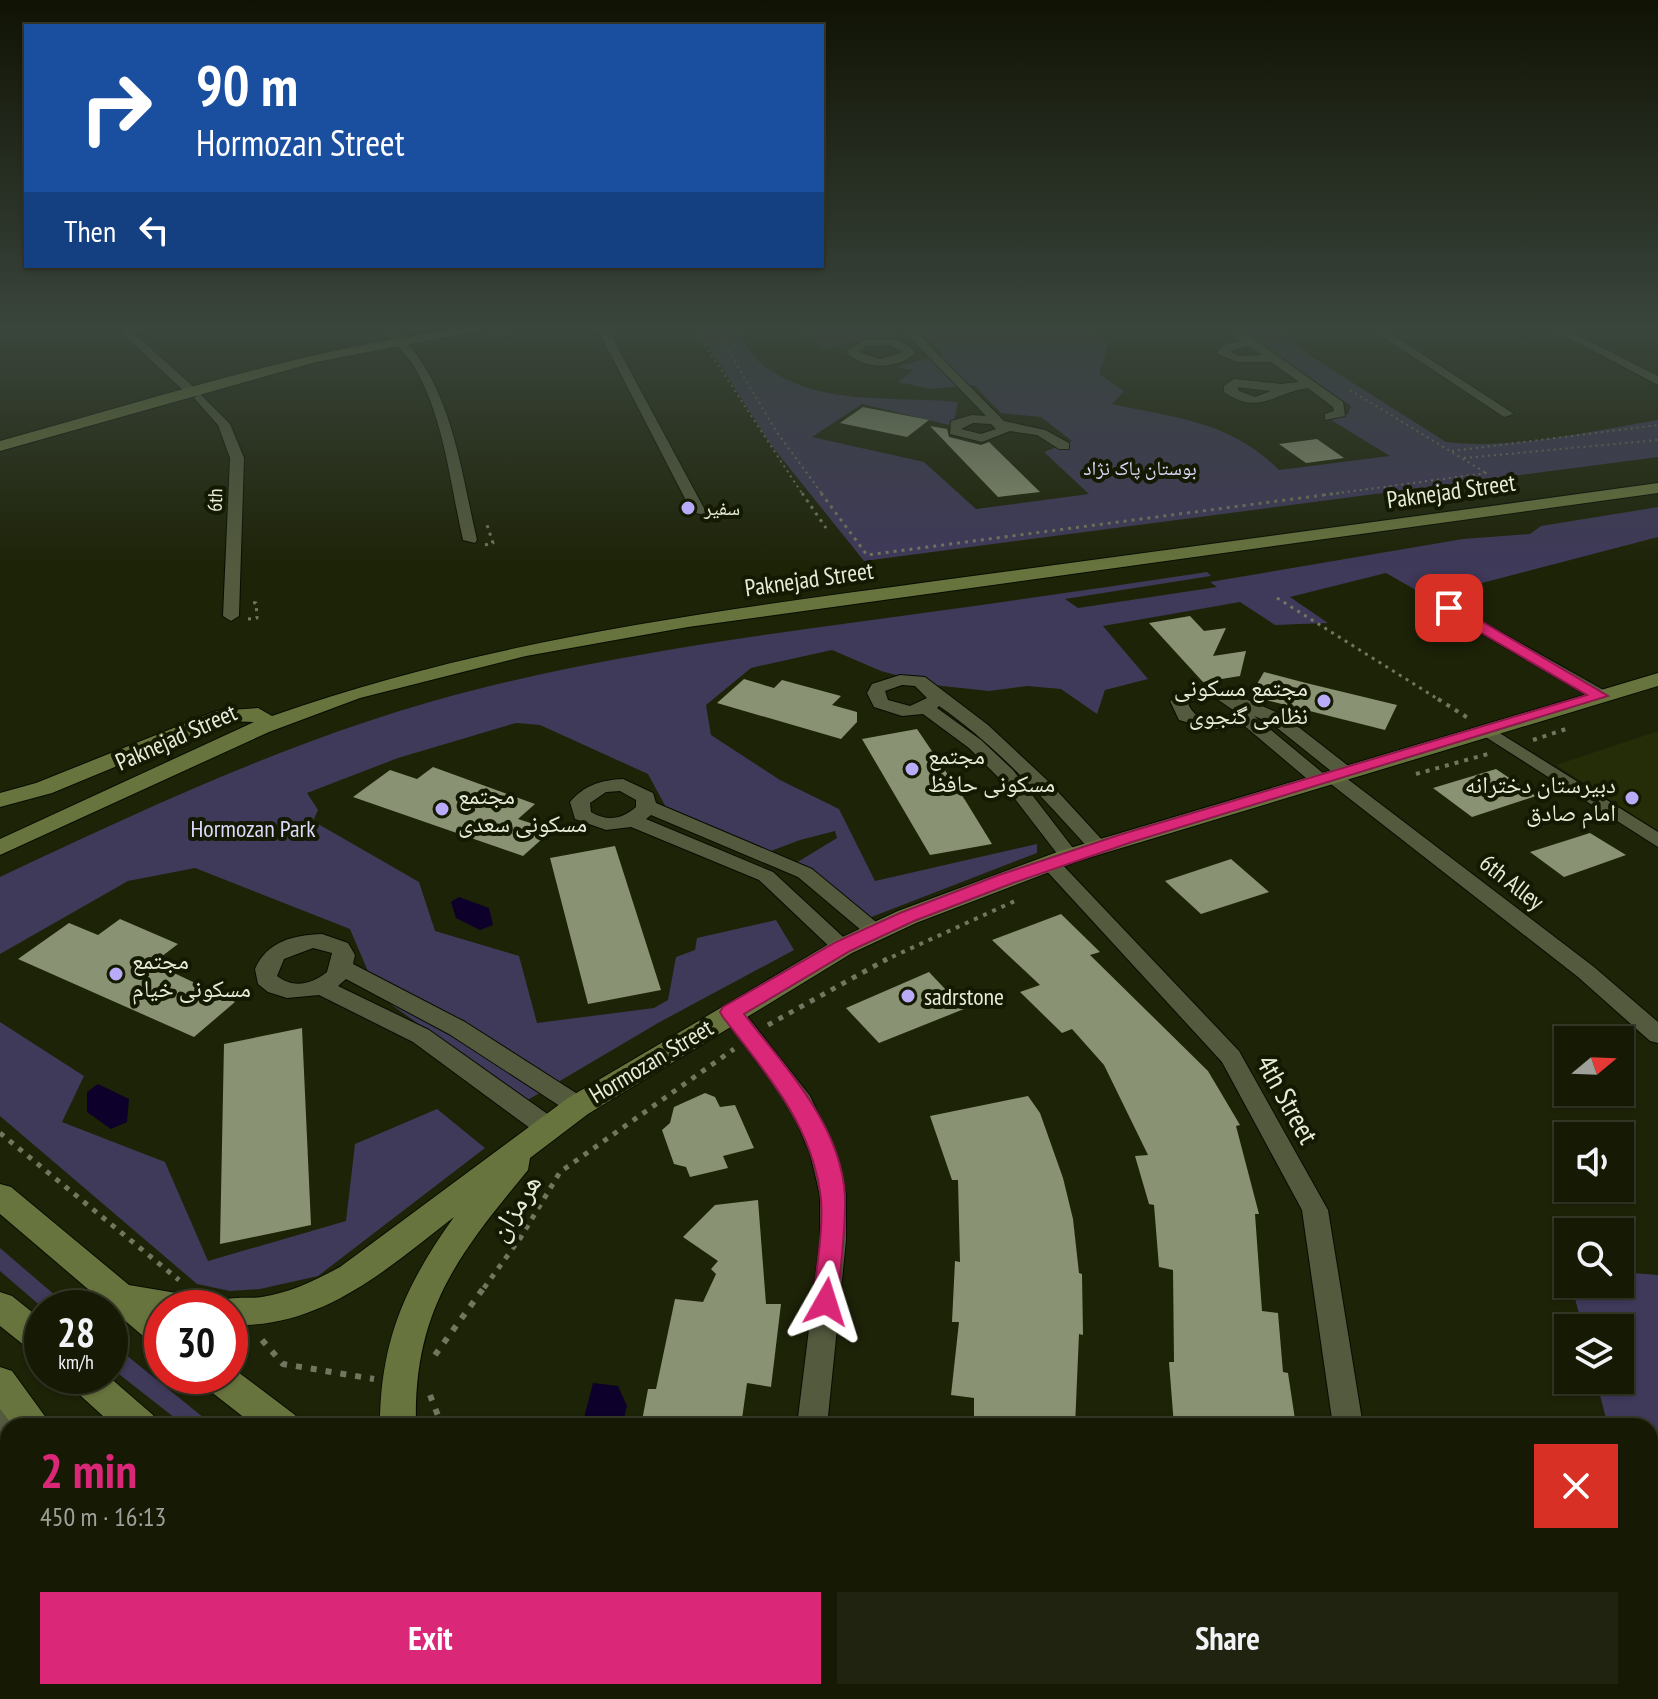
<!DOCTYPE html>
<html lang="en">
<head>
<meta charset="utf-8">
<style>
  body { margin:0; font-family:"PT Sans Narrow","Noto Naskh Arabic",sans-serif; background:#1f230f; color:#f1f3f6; height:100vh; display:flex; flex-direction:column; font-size:30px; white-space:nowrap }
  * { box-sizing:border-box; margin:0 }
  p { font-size:26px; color:#9ea19a }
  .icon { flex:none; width:44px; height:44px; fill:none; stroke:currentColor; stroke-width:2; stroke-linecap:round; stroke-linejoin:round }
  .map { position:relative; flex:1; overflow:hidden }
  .side { position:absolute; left:0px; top:1418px; width:1658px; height:282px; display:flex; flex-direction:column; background:#161a05; border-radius:24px 24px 0 0; box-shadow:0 2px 6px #0004,0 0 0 2px #353827 }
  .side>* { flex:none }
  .top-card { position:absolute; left:24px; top:24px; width:800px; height:244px; border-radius:0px; box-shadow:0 2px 6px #0004,0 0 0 2px #353827; background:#1a4fa0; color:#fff; overflow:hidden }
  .needle { width:52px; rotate:71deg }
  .buttons { position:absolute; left:1554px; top:1026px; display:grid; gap:16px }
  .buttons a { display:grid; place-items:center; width:80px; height:80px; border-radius:0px; background:#161a05; box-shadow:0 2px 6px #0004,0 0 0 2px #353827; font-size:40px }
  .speed { position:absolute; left:24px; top:1290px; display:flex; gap:16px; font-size:40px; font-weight:700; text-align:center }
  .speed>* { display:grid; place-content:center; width:104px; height:104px; border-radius:50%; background:#161a05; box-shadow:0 2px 6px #0004,0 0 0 2px #353827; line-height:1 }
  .speed small { font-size:20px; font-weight:400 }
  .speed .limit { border:12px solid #d22; background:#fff; color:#111 }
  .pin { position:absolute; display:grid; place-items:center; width:68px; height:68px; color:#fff; margin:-34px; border-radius:16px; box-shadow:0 4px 12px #0006 }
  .me { position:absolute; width:88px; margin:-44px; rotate:6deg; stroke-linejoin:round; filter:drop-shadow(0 0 6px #0008) }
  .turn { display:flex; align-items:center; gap:28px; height:168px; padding:0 40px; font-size:36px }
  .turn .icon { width:104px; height:104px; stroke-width:2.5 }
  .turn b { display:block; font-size:56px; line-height:68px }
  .then { display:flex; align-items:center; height:76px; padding:0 40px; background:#0003; gap:16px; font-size:30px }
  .round { display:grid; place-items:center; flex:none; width:84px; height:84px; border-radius:0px; background:#1f230f }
  .summary { display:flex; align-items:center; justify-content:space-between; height:136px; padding:0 40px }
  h1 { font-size:48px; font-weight:700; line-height:60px; color:#db2777 }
  .action { display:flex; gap:16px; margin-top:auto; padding:16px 40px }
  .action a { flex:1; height:92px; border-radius:0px; background:#db2777; color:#fff; font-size:32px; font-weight:700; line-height:92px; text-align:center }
  .action a+a { background:#1f230f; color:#f1f3f6 }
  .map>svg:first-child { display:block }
  .built { fill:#252c08 }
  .green { fill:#3f395a }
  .water { fill:#0d002a }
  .building { fill:#899272 }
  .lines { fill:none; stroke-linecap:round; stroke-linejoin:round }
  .lane-casing { stroke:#080c00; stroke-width:2 }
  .street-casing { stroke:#080c00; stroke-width:2 }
  .secondary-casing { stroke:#080c00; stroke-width:2 }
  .path-far4 { stroke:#71775f; stroke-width:2; stroke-dasharray:2 4; stroke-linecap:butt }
  .path-far3 { stroke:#71775f; stroke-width:3; stroke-dasharray:3 5; stroke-linecap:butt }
  .path-far2 { stroke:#71775f; stroke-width:4; stroke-dasharray:4 6; stroke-linecap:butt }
  .path-far1 { stroke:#71775f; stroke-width:5; stroke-dasharray:5 7; stroke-linecap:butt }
  .path { stroke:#71775f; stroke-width:6; stroke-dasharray:6 9; stroke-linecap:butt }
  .lane { fill:#535a3d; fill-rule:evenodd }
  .street { fill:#535a3d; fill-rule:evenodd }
  .secondary { fill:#68743d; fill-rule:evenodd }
  .route { fill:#db2777; stroke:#8e194d; stroke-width:2 }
  .poi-dot { fill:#b9abf7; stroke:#141901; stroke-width:3 }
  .labels { text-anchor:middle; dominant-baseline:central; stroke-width:8; stroke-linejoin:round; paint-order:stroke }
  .far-park-label { font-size:20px; fill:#ddd8fc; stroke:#141901 }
  .far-street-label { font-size:20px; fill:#e6ebda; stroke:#141901 }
  .far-poi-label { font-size:20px; fill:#e6ebda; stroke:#141901; text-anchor:start }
  .street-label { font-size:24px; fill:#e6ebda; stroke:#141901 }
  .poi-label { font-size:24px; fill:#e6ebda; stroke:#141901; text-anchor:start }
  .park-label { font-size:24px; fill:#ddd8fc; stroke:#141901 }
  .near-street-label { font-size:28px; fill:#e6ebda; stroke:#141901 }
</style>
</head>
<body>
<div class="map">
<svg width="1658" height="1699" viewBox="0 0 1658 1699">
  <rect width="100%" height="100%" fill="#1d2307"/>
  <path class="built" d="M1658 731V831L1556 765Z
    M123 1692H211L220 1699H116Z"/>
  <path class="green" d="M698 330H737C744 340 752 356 762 364 818 408 892 395 958 402L953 426 862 404 812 437 924 462 976 509 1089 494 1044 452 1072 441 1041 417 1001 413 974 385 931 389 898 382 913 370 896 367 943 354 920 330H1088L1108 345 1099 374 1124 391 1112 404C1176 418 1230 421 1279 470L1390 456 1331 420 1348 414 1351 406 1241 330H1279L1309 355 1446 442C1516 450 1590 431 1658 420V457L864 561 771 445Z
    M803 330H911L822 349Z
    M1658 507V537L1428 597 1386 573 1290 597 1328 623 1275 625 1240 602 1103 626 1148 679 1105 690 1097 714 1061 689 1027 686 989 691 933 685 881 671 832 650 751 668 706 705 711 735 780 780 839 809 875 881 1037 844V853L856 923 791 866 837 838 835 831 800 840 763 854 669 813 648 774 540 725 516 723 398 758 307 793 318 810 313 821 419 882 435 931 519 956 537 1023 654 1008 668 1000 676 957 695 950 697 938 776 920 794 950 658 1023 526 1101 378 995 350 929 195 868 128 881 0 954V877C157 803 317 728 486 687 637 650 792 631 945 610 1033 598 1120 585 1207 572L1211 576 1065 599 1078 608 1217 587 1210 582 1463 539 1530 534 1541 526Z
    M0 1022 84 1076 62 1122 165 1162 208 1261 346 1221 355 1144 437 1109 485 1148 318 1276 260 1289 230 1291 197 1284 0 1116Z
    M0 1248 70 1308H43L0 1271Z
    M1620 1272 1658 1275V1618L1650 1588V1426H1608L1596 1380H1620V1328H1583L1571 1284H1620Z
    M110 1342 214 1426H185L110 1367Z
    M1650 1689 1658 1690V1699H940L927 1692Z"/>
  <path class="water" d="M459 897 489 908 493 925 480 930 456 918 451 902Z
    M98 1084 129 1099 127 1122 111 1129 87 1112V1092Z
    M593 1383 618 1386 627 1406 622 1426H582Z"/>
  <path class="building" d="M863 407 929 420 907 437 840 423Z
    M930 426 947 429 949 437 981 445 989 442 1040 492 998 497Z
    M1317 439 1344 458 1306 463 1279 444Z
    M1190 616 1204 631 1226 628 1213 656 1246 651 1240 676 1203 682 1149 623Z
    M1264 672 1306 683 1397 705 1385 730 1250 696Z
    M744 679 774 688 782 680 841 696 832 705 857 712V722L841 739 717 703Z
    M917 729 965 800 992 844 930 855 862 739Z
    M433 767 535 804 518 819 552 830 523 856 353 797 390 770 417 779Z
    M1496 769 1536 796 1472 817 1433 788Z
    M1590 833 1626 855 1564 877 1530 852Z
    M615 846 661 990 588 1004 550 858Z
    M1231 859 1269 892 1201 914 1165 881Z
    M1061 914 1100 952 1090 955 1208 1071 1240 1125 1236 1126 1259 1214H1255L1262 1311 1278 1313 1283 1372 1288 1373 1296 1426H1174L1169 1362H1174L1173 1270 1159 1267 1154 1205 1149 1204 1135 1156 1148 1155 1104 1065 1072 1029 1062 1033 1020 992 1040 985 992 940Z
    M120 919 178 944 153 963 235 1002 194 1037 18 959 69 923 98 935Z
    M929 972 964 1009 879 1043 846 1008Z
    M302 1028 311 1225 220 1244 224 1044Z
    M705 1093 715 1097 720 1107 735 1105 754 1148 723 1156 728 1168 690 1177 686 1167 674 1164 662 1130 670 1123 674 1107Z
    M1028 1096 1040 1113 1063 1178 1073 1219 1079 1273 1082 1274 1083 1335 1079 1334 1075 1426H974V1398L951 1395 959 1322H952L955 1261 960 1262 958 1180H952L930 1116Z
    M758 1200 766 1304H781L771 1387 747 1383 741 1426H641L648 1389H656L675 1299 703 1302 716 1274 711 1269 718 1261 683 1237 715 1205Z"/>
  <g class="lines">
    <g class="lane-casing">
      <path id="lane" d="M0 1388 5 1390C11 1408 11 1425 5 1441L0 1443Z"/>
    </g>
    <g class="street-casing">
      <path id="street" d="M119 330H130L196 389V395H188Z
        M384 330H395C452 383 460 468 477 540L475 543 463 540C450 483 444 418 415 368 406 353 393 343 384 330Z
        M598 330H608L706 512 704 515 692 512Z
        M903 330H914L1004 421 1045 430 1069 443V449H1059L1037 435 1010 431 982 442 950 434 951 421 972 415 986 416ZM973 423 991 424 996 429 981 434 961 429Z
        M1229 330H1241L1343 402 1345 416 1325 420V414L1334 411 1333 407 1308 388C1273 393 1259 416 1224 392V386L1234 379 1281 384 1299 382 1271 362H1237L1218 354V350L1226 344 1242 341ZM1249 346 1261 355 1239 356 1230 351ZM1237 387 1271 391 1255 397 1239 391Z
        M1373 330H1385L1514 414 1504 417Z
        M1554 330H1567L1658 376V385Z
        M863 340C882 339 903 336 915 353 897 370 864 370 846 352ZM889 345 903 352 880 359 859 352 866 346Z
        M200 394 230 424 244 458 239 616 231 621 223 616 230 458 218 425 194 398Z
        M1449 603 1607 692 1610 696 1607 700H1595L1443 611 1441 608Z
        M900 675 925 677 988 725 1048 781 1105 843 1108 847 1105 851H1091C1044 799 997 746 939 706L937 708 981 740 1013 770 1076 852 1079 856 1076 860H1062L999 778 969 748 923 714 902 716 874 707 867 693 872 684ZM902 685 915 686 927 698 910 706 888 700 885 691Z
        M1193 688H1211L1229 692 1283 715 1351 768 1353 772 1345 777 1594 967 1658 1022V1043L1650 1041 1578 977 1327 781 1312 783 1241 723 1213 730 1179 720 1170 701ZM1202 697 1217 699 1233 710 1231 714C1216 722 1194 722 1188 703ZM1254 716 1271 723 1331 771 1324 774Z
        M1490 727 1658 832V847L1484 736 1481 732Z
        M623 779 653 793 656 803 812 869 887 931 884 936H868L798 877 651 815 646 819 773 872 854 947 851 952H835L759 880 631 827 606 830 575 819 570 802C584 785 602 780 623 779ZM620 791 636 800V807C622 819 608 822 591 812L590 803 606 792Z
        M1050 857 1057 859 1239 1051 1324 1203 1328 1210 1363 1426H1333L1302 1210 1222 1062 1043 867 1040 863 1043 859Z
        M322 934 348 943 355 955 353 964 465 1022 587 1100 590 1106 587 1112 578 1115 569 1112 449 1034 346 979 338 986 429 1030 556 1120 559 1127 556 1134 547 1136 538 1134 413 1042 319 995 287 998 268 992 258 984 255 969C267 941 294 935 322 934ZM313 948 332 953 327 972C312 984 294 989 277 976L284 959Z
        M731 1004 739 1006 810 1096 836 1153 846 1195V1240L827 1426H797L820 1240V1195L810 1153 790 1106 720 1012 723 1006Z"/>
    </g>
    <g class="secondary-casing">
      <path id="secondary" d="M450 330H483L316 362 0 451V441C149 400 297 351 450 330Z
        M1658 483V493L688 627 526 656 360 698 269 732 0 855V839L254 722 226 721 52 793 0 807V793L36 783 216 711 258 708 272 716C489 639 716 611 943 580 1181 548 1420 516 1658 483Z
        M1658 673V686L1078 861 916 923 852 953 588 1114 530 1158 528 1170C458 1255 413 1311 416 1426H380C380 1342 405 1285 454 1217 386 1270 321 1329 230 1325V1308H215L218 1301C233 1296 247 1299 262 1297 292 1292 314 1281 340 1267L568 1098 834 941 898 911 1060 851Z
        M0 1184 11 1187 129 1285 206 1298 211 1308H162V1347L150 1342 0 1214Z
        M0 1292 12 1296 42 1320V1355L30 1350 0 1326Z
        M230 1366 295 1415 300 1426H255L205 1387 200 1376H230Z
        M0 1367 12 1371 52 1426H13L0 1409Z
        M66 1376H108L153 1415 158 1426H114L71 1387Z
        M8 1561V1606L0 1609V1564Z
        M8 1640V1685L0 1689V1643Z
        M456 1692H506L509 1699H459Z
        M687 1692H739L742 1699H690Z"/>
    </g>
    <path class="path-far4" d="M695 330 803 495
      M716 330 776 431 823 495
      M492 335 522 330
      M1350 390 1486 473
      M1452 451 1658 425
      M1464 458 1658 440
      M1324 495 1487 473"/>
    <path class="path-far3" d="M802 493 826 528
      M821 493 867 555 1339 493
      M485 545 493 543 487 525
      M1277 598 1441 701
      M248 619 257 618 256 603 249 602"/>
    <path class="path-far2" d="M1438 699 1468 718
      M1533 740 1566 729
      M1416 774 1488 754
      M883 961 1017 900"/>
    <path class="path-far1" d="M768 1025 887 959
      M0 1133 179 1280
      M484 1288 521 1237 560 1172 734 1049"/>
    <path class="path" d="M262 1340 283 1364 374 1379
      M435 1355 485 1286
      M430 1395 442 1426
      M266 1692 273 1699
      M932 1692 943 1699
      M1073 1692 1086 1699
      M1154 1692 1183 1699"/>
    <use href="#lane" class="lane"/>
    <use href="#street" class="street"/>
    <use href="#secondary" class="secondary"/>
  </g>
  <linearGradient id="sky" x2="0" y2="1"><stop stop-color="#101304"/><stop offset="0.58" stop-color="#3a453c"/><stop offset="1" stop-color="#3a453c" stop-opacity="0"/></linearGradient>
  <rect width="1658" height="567" fill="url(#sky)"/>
  <path class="route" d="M1444 605H1454L1608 696 1132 842 1013 883 914 921 850 951 744 1014C785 1067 841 1125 845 1196 846 1231 840 1267 838 1302L835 1310 826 1313 817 1310 813 1302C816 1269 825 1223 820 1192 810 1122 765 1072 723 1017L720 1012 723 1007 836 942 900 913 999 875 1119 835 1587 695 1444 611Z"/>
  <g class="poi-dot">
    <circle cx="688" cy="508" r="8"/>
    <circle cx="1324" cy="701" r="8"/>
    <circle cx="912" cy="769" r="8"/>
    <circle cx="1632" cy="798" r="8"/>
    <circle cx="442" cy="809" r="8"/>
    <circle cx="116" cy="974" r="8"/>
    <circle cx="908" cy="996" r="8"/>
  </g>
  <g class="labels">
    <g class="far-park-label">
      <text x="1140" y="468">بوستان پاک نژاد</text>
    </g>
    <g class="far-street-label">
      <text transform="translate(215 500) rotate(-88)">6th</text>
    </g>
    <g class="far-poi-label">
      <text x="704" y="508">سفیر</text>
    </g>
    <g class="street-label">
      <text transform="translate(1451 491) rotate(-8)">Paknejad Street</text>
      <text transform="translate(809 579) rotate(-8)">Paknejad Street</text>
      <text transform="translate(176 737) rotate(-24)">Paknejad Street</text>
      <text transform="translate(1512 882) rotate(38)">6th Alley</text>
      <text transform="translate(651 1061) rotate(-31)">Hormozan Street</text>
    </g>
    <g class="poi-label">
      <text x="1308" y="687" text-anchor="end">مجتمع مسکونی<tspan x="1308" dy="28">نظامی گنجوی</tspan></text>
      <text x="928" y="755">مجتمع<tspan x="928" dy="28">مسکونی حافظ</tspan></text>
      <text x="1616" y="784" text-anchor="end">دبیرستان دخترانه<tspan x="1616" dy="28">امام صادق</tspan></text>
      <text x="458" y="795">مجتمع<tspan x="458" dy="28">مسکونی سعدی</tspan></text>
      <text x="132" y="960">مجتمع<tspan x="132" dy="28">مسکونی خیام</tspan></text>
      <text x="924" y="996">sadrstone</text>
    </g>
    <g class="park-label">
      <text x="253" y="828">Hormozan Park</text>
    </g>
    <g class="near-street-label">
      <text transform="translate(1288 1099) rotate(61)">4th Street</text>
      <text transform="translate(514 1207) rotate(-58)">هرمزان</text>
    </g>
  </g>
</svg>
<div class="buttons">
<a><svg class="needle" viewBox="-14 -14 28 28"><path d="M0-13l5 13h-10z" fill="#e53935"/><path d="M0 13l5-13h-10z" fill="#9ea19a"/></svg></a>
<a><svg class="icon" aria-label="sound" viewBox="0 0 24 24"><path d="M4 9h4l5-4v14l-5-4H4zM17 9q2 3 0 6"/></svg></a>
<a><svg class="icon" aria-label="search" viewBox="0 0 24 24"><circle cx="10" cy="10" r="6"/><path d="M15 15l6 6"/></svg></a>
<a><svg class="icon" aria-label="layers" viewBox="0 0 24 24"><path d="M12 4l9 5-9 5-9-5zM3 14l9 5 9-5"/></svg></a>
</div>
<div class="speed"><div>28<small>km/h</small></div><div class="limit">30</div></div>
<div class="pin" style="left:1449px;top:608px;background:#d93025"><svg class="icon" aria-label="arrive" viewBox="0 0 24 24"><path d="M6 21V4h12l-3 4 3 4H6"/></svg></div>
<svg class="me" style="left:826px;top:1302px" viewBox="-20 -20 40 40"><path d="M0-17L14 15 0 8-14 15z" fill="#db2777" stroke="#fff" stroke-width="4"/></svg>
<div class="top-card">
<div class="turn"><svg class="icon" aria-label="right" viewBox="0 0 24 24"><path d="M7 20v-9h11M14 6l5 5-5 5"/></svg><div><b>90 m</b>Hormozan Street</div></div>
<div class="then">Then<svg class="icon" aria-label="left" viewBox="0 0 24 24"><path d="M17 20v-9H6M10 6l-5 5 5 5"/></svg></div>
</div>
<section class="side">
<div class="summary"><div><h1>2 min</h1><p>450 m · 16:13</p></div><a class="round" style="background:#d93025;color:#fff"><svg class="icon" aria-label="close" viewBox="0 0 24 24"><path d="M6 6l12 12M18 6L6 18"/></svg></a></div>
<div class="action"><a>Exit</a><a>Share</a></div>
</section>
</div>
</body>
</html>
